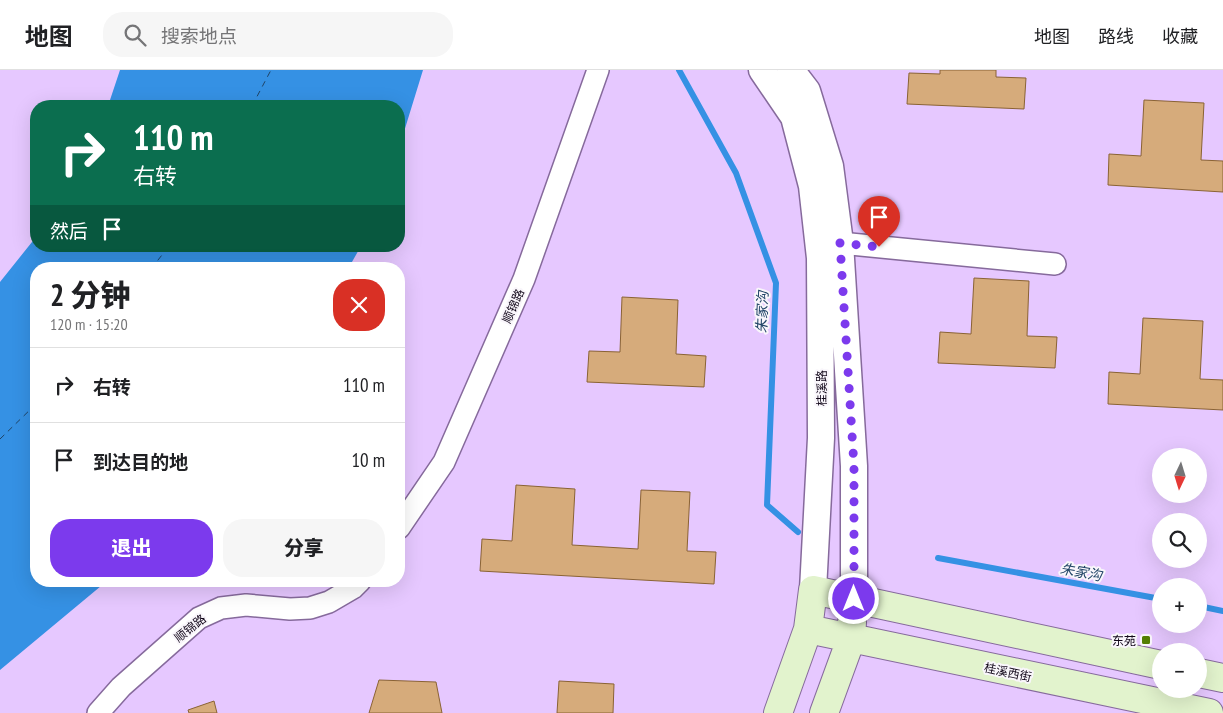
<!DOCTYPE html>
<html lang="zh">
<head>
<meta charset="utf-8">
<style>
  body { margin:0; font-family:"PT Sans Narrow","Noto Sans SC",sans-serif; background:#f6f6f6; color:#202124; height:100vh; display:flex; flex-direction:column; font-size:19px; white-space:nowrap }
  * { box-sizing:border-box; margin:0 }
  p { font-size:16px; color:#757577 }
  .icon { flex:none; width:28px; height:28px; fill:none; stroke:currentColor; stroke-width:2; stroke-linecap:round; stroke-linejoin:round }
  .map { position:relative; flex:1; overflow:hidden }
  .drawer { position:absolute; left:30px; top:192px; width:375px; height:325px; display:flex; flex-direction:column; background:#fff; border-radius:20px; box-shadow:0 5px 20px #0002 }
  .drawer>* { flex:none }
  .hud { position:absolute; left:30px; top:30px; width:375px; height:152px; border-radius:20px; box-shadow:0 5px 20px #0002; background:#0b6e4f; color:#fff; overflow:hidden }
  .needle { width:32px; rotate:184deg }
  .fabs { position:absolute; left:1152px; top:378px; display:grid; gap:10px }
  .fabs a { display:grid; place-items:center; width:55px; height:55px; border-radius:50%; background:#fff; box-shadow:0 5px 20px #0002; font-size:25px }
  .pin { position:absolute; display:grid; place-items:center; width:42px; height:42px; color:#fff; margin:-51px -21px; border-radius:50% 50% 50% 0; rotate:-45deg; box-shadow:0 0 5px #0007 }
  .pin .icon { rotate:45deg }
  .me { position:absolute; width:55px; margin:-28px; rotate:0deg; stroke-linejoin:round; filter:drop-shadow(0 0 4px #0008) }
  .turn { display:flex; align-items:center; gap:18px; height:105px; padding:0 20px; font-size:22px }
  .turn .icon { width:65px; height:65px; stroke-width:2.5 }
  .turn b { display:block; font-size:35px; line-height:42px }
  .then { display:flex; align-items:center; height:48px; padding:0 20px; background:#0003; gap:10px; font-size:19px }
  .round { display:grid; place-items:center; flex:none; width:52px; height:52px; border-radius:20px; background:#f6f6f6 }
  .headline { display:flex; align-items:center; justify-content:space-between; height:85px; padding:0 20px }
  h1 { font-size:30px; font-weight:800; line-height:38px }
  .button { display:flex; gap:10px; margin-top:auto; padding:10px 20px }
  .button a { flex:1; height:58px; border-radius:20px; background:#7c3aed; color:#fff; font-size:20px; font-weight:800; line-height:58px; text-align:center }
  .button a+a { background:#f6f6f6; color:#202124 }
  ul { padding:0; list-style:none }
  li { display:flex; align-items:center; gap:15px; height:75px; padding:0 20px; border-top:1px solid #e0e0e0 }
  li div { flex:1 }
  li b { display:block; font-size:19px }
  li em { font-style:normal }
  header { display:flex; align-items:center; gap:30px; box-sizing:border-box; height:70px; padding:0 25px; background:#fff; border-bottom:1px solid #e0e0e0 }
  header strong { font-size:24px }
  nav { display:flex; gap:28px; margin-inline-start:auto; font-size:18px }
  .search { width:350px; height:45px; background:#f6f6f6; display:flex; align-items:center; gap:12px; box-sizing:border-box; padding:0 18px; border-radius:20px; color:#757577; font-size:19px }
  .map>svg:first-child { display:block }
  .water { fill:#3591e4 }
  .lines { fill:none; stroke-linecap:round; stroke-linejoin:round }
  .stream { stroke:#3591e4; stroke-width:6 }
  .ferry { stroke:#204466; stroke-width:1; stroke-dasharray:6 5; stroke-linecap:butt }
  .building { fill:#d6ab7b; stroke:#8a6334 }
  .minor-casing { stroke:#866a9c; stroke-width:24 }
  .tertiary-casing { stroke:#866a9c; stroke-width:29 }
  .secondary-casing { stroke:#866a9c; stroke-width:30 }
  .minor { stroke:#fff; stroke-width:21 }
  .tertiary { stroke:#fff; stroke-width:26 }
  .secondary { stroke:#e2f3cd; stroke-width:28 }
  .route { stroke:#7c3aed; stroke-width:9; stroke-dasharray:0 16.2 }
  .poi-dot { fill:#547f04; stroke:#f9f6fb; stroke-width:2 }
  .labels { text-anchor:middle; dominant-baseline:central; stroke-width:4; stroke-linejoin:round; paint-order:stroke }
  .street-label { font-size:12px; fill:#12081a; stroke:#f9f6fb }
  .poi-label { font-size:12px; fill:#12081a; stroke:#f9f6fb; text-anchor:end }
  .water-label { font-size:14px; font-style:italic; fill:#204466; stroke:#f9f6fb }
</style>
</head>
<body>
<header>
<strong>地图</strong>
<div class="search"><svg class="icon" aria-label="search" viewBox="0 0 24 24"><circle cx="10" cy="10" r="6"/><path d="M15 15l6 6"/></svg>搜索地点</div>
<nav><a>地图</a><a>路线</a><a>收藏</a></nav>
</header>
<div class="map">
<svg width="1223" height="643" viewBox="0 0 1223 643">
  <rect width="100%" height="100%" fill="#e6c8ff"/>
  <path class="water" d="M120 0H423L399 78V36H108Z
    M36 167V176H361L348 199H36V511H107L0 600V212Z"/>
  <g class="lines">
    <path class="stream" d="M679 0 736 103 776 213 767 435 798 462
      M938 488 1161 529
      M1199 536 1223 541"/>
    <path class="ferry" d="M252 36 271 0
      M151 199 169 176
      M0 369 36 334"/>
  </g>
  <path class="building" d="M940 0H996V7L1026 8 1024 39 907 34 909 3 940 4Z
    M1144 30 1204 33 1201 90 1223 91V122L1108 115 1109 84 1141 86Z
    M974 208 1029 211 1027 266 1057 267 1055 298 938 293 940 262 971 264Z
    M622 227 678 230 676 284 706 286 704 317 587 312 589 281 620 282Z
    M1143 248 1203 251 1200 309 1223 310V340L1108 334 1109 302 1140 304Z
    M516 415 575 419 572 475 638 479 641 420 690 422 687 481 716 482 714 514 480 501 482 469 512 471Z
    M379 610 436 612 442 643H369Z
    M559 611 614 614 613 643H557Z
    M214 631 217 643H189L188 640Z"/>
  <g class="lines">
    <g class="minor-casing">
      <path id="minor" d="M840 173 1055 194
        M399 458 444 392 524 209 598 0
        M98 643 121 617 199 548 221 538 246 535 290 539 310 538 329 532 353 518 360 511"/>
    </g>
    <g class="tertiary-casing">
      <path id="tertiary" d="M762 0 794 47 812 116 820 188 821 368 813 520
        M791 0 807 21 830 96 840 173 854 396V529"/>
    </g>
    <g class="secondary-casing">
      <path id="secondary" d="M808 559 1209 643
        M1199 603 1223 608
        M778 643 808 559 813 520 1161 595
        M824 643 851 569 852 552"/>
    </g>
    <use href="#minor" class="minor"/>
    <use href="#tertiary" class="tertiary"/>
    <use href="#secondary" class="secondary"/>
  </g>
  <g class="lines">
    <path class="route" d="M854 529V396L840 173 879 177"/>
  </g>
  <rect class="poi-dot" x="1141" y="565" width="10" height="10" rx="2.5"/>
  <g class="labels">
    <g class="street-label">
      <text transform="translate(513 236) rotate(-66)">顺锦路</text>
      <text transform="translate(821 318) rotate(-90)">桂溪路</text>
      <text transform="translate(190 558) rotate(-38)">顺锦路</text>
      <text transform="translate(1008 602) rotate(12)">桂溪西街</text>
    </g>
    <g class="poi-label">
      <text x="1136" y="570">东苑</text>
    </g>
    <g class="water-label">
      <text transform="translate(762 242) rotate(-88)">朱家沟</text>
      <text transform="translate(1081 502) rotate(10)">朱家沟</text>
    </g>
  </g>
</svg>
<div class="fabs">
<a><svg class="needle" viewBox="-14 -14 28 28"><path d="M0-13l5 13h-10z" fill="#e53935"/><path d="M0 13l5-13h-10z" fill="#757577"/></svg></a>
<a><svg class="icon" aria-label="search" viewBox="0 0 24 24"><circle cx="10" cy="10" r="6"/><path d="M15 15l6 6"/></svg></a>
<a>+</a>
<a>−</a>
</div>
<div class="pin" style="left:879px;top:177px;background:#d93025"><svg class="icon" aria-label="arrive" viewBox="0 0 24 24"><path d="M6 21V4h12l-3 4 3 4H6"/></svg></div>
<svg class="me" style="left:854px;top:529px" viewBox="-20 -20 40 40"><circle r="17" fill="#7c3aed" stroke="#fff" stroke-width="3"/><path d="M0-11L8 9 0 5-8 9z" fill="#fff"/></svg>
<div class="hud">
<div class="turn"><svg class="icon" aria-label="right" viewBox="0 0 24 24"><path d="M7 20v-9h11M14 6l5 5-5 5"/></svg><div><b>110 m</b>右转</div></div>
<div class="then">然后<svg class="icon" aria-label="arrive" viewBox="0 0 24 24"><path d="M6 21V4h12l-3 4 3 4H6"/></svg></div>
</div>
<section class="drawer">
<div class="headline"><div><h1>2 分钟</h1><p>120 m · 15:20</p></div><a class="round" style="background:#d93025;color:#fff"><svg class="icon" aria-label="close" viewBox="0 0 24 24"><path d="M6 6l12 12M18 6L6 18"/></svg></a></div>
<ul>
<li><svg class="icon" aria-label="right" viewBox="0 0 24 24"><path d="M7 20v-9h11M14 6l5 5-5 5"/></svg><div><b>右转</b></div><em>110 m</em></li>
<li><svg class="icon" aria-label="arrive" viewBox="0 0 24 24"><path d="M6 21V4h12l-3 4 3 4H6"/></svg><div><b>到达目的地</b></div><em>10 m</em></li>
</ul>
<div class="button"><a>退出</a><a>分享</a></div>
</section>
</div>
</body>
</html>
